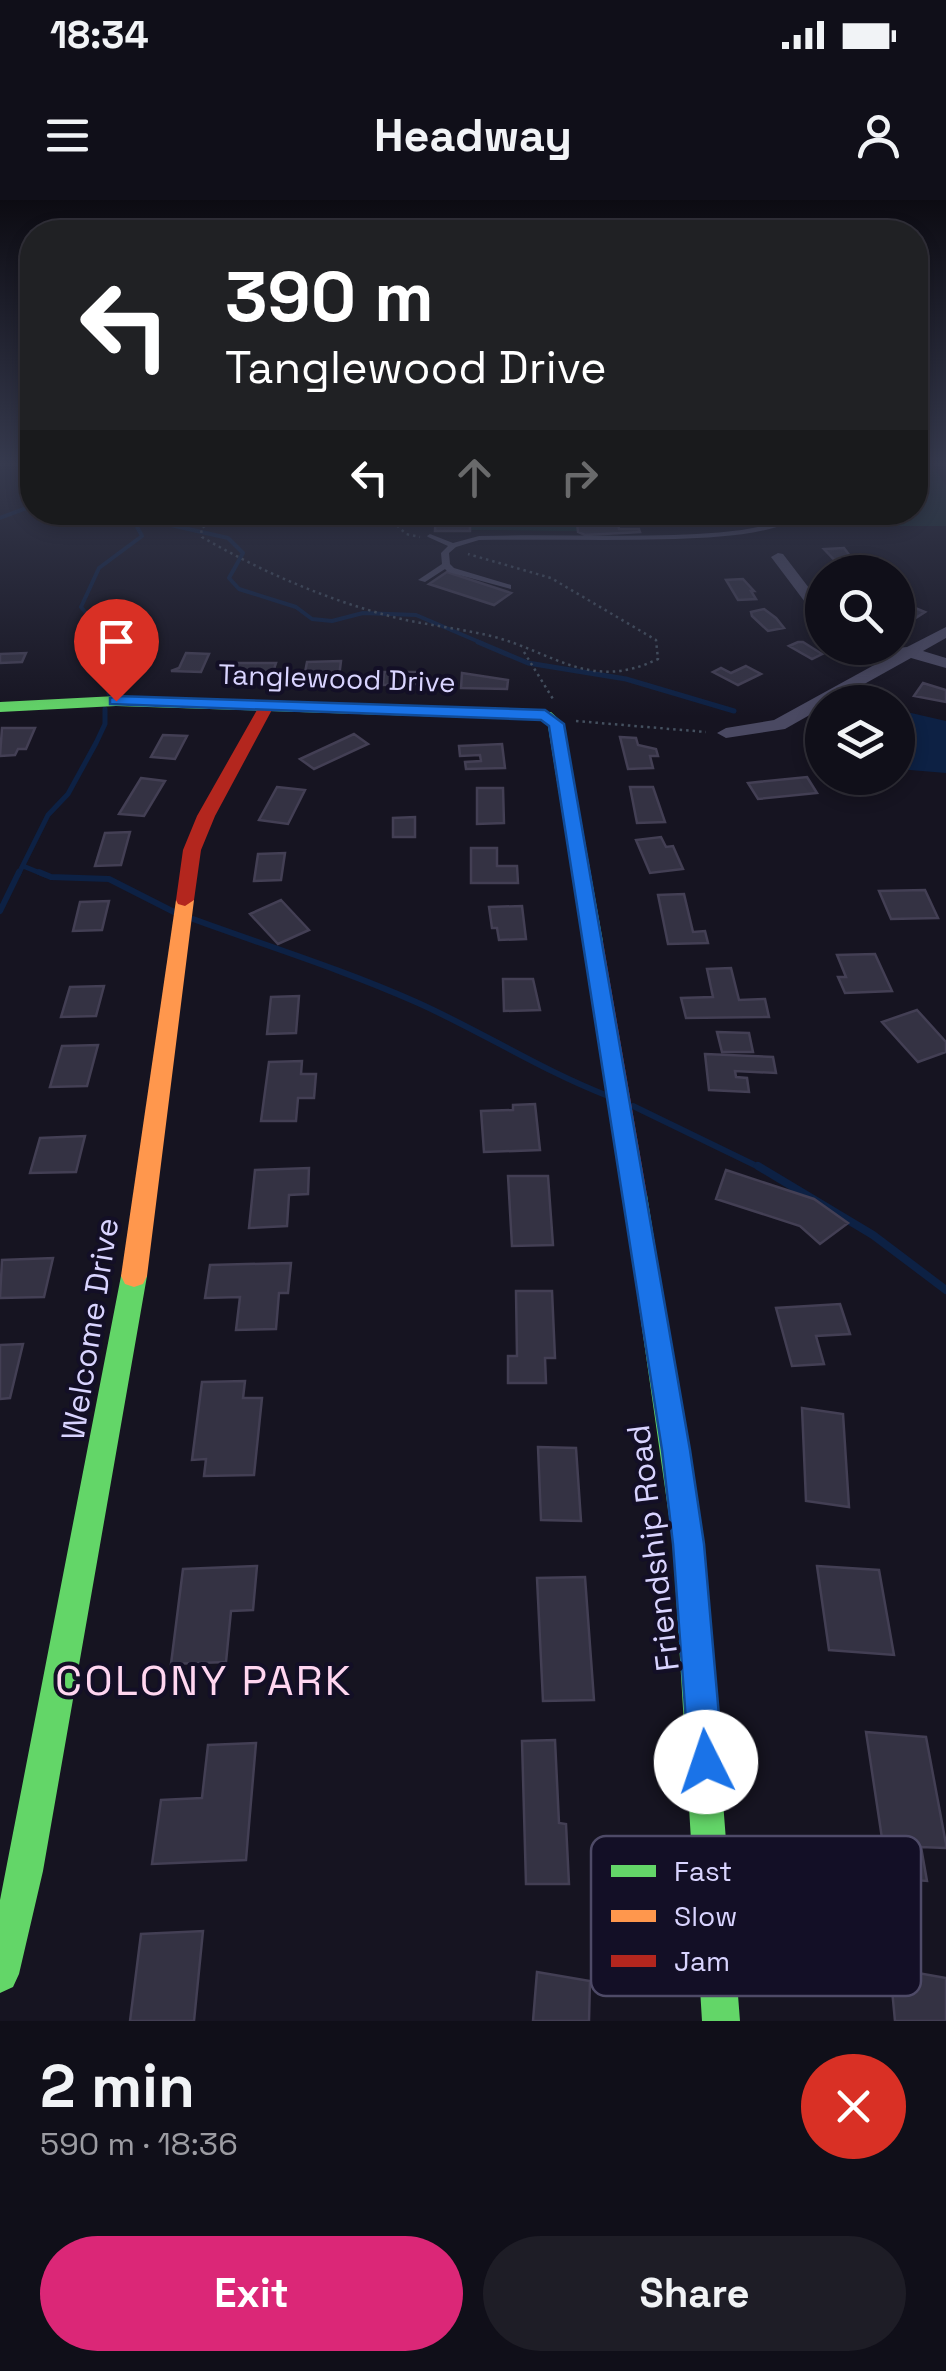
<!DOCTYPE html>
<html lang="en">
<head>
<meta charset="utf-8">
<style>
  body { margin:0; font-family:"Space Grotesk",sans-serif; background:#1e1d26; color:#f1f3f6; height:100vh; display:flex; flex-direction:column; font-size:38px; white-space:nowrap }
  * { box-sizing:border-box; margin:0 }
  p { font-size:32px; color:#9c9ca2 }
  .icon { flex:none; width:55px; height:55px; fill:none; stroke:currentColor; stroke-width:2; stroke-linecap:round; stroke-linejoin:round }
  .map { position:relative; height:1821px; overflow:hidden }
  .drawer { display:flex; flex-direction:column; background:#100f19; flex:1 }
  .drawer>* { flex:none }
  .banner { position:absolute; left:20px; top:20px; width:908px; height:305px; border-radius:40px; box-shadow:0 5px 15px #0003,0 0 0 2px #302f38; background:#202124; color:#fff; overflow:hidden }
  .buttons { position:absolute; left:805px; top:355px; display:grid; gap:20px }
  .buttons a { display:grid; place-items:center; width:110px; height:110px; border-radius:50%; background:#100f19; box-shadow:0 5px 15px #0003,0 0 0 2px #302f38; font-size:50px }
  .pin { position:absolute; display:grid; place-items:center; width:85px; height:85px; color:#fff; margin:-102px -42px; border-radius:50% 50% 50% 0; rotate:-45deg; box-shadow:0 0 10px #0007 }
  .pin .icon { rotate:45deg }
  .me { position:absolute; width:110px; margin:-55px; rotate:356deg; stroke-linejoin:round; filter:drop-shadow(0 0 8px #0008) }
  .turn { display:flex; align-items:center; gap:35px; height:210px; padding:0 40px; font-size:45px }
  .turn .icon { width:130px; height:130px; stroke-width:2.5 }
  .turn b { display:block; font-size:70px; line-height:85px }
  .lanes { display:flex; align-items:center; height:95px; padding:0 40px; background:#0003; justify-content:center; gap:50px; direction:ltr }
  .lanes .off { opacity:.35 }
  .round { display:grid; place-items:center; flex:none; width:105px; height:105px; border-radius:52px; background:#1e1d26 }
  .headline { display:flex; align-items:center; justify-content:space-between; height:170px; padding:0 40px }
  h1 { font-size:60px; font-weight:800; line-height:75px }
  .cta { display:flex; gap:20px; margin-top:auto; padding:20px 40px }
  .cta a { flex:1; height:115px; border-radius:60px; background:#db2777; color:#fff; font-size:40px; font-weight:800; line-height:115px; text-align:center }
  .cta a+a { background:#1e1d26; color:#f1f3f6 }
  .status { display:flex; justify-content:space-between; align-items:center; height:70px; padding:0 50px; background:#100f19; direction:ltr }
  .status svg { height:28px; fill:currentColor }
  header { display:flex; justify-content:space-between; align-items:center; height:130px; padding:0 40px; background:#100f19; font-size:45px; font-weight:800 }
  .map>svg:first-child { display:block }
  .green { fill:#132c2d }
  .water { fill:#0d2144 }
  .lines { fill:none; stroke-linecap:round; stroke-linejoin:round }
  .stream-far3 { stroke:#0d2144; stroke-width:4 }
  .stream-far2 { stroke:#0d2144; stroke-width:5 }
  .stream-far1 { stroke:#0d2144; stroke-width:6 }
  .stream { stroke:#0d2144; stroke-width:8 }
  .building { fill:#343243; stroke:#433f54; stroke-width:2.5 }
  .path { stroke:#44505f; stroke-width:2.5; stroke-dasharray:2.5 4; stroke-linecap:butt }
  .lane { fill:#4a4962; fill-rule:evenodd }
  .street { fill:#4a4962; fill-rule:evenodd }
  .fast { fill:#63d668; fill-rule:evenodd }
  .slow { fill:#ff974d; fill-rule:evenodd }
  .jam { fill:#b3261e; fill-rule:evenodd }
  .route { fill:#1a73e8; stroke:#114b97; stroke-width:2.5 }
  .labels { text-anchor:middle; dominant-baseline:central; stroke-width:8; stroke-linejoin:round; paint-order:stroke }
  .far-street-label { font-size:28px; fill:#d9d4ff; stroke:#130f26 }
  .street-label { font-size:32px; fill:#d9d4ff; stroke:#130f26 }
  .near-neighbourhood-label { font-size:42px; letter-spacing:2.5px; fill:#ffd6f0; stroke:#130f26 }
  .key { fill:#130f26; stroke:#4e4a67; stroke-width:2.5 }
  .key-label { font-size:28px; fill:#d9d4ff }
</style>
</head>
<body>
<div class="status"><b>18:34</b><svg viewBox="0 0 49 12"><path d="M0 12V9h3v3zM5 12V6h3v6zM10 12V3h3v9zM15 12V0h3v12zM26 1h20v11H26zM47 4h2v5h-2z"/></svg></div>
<header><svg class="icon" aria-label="menu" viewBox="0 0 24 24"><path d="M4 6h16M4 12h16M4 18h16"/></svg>Headway<svg class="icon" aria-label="person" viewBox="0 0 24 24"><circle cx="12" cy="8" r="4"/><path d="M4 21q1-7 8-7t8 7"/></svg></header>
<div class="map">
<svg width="946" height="1821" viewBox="0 0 946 1821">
  <rect width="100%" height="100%" fill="#161421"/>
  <path class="green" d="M915 262H930L946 285V326H869L861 313 915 312Z
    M576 312 578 331 470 330V313Z"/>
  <path class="water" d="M898 510 946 521V573L898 569Z"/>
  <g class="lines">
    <path class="stream-far3" d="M131 316 228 338 243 353 229 378 239 389 296 407 312 419 332 421 363 413 416 415 484 444
      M0 318 32 306
      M108 444 109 440 81 407 99 368 142 336 130 314"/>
    <path class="stream-far2" d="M109 442 105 456 109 494
      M478 442 528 463 626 479 734 511
      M23 666 45 675
      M18 675 48 615 68 594 96 543 105 524V509"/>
    <path class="stream-far1" d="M39 672 51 677 109 679 176 713
      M0 711 19 672
      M193 719C267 746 344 770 416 802 481 831 541 870 608 896
      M633 906 763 969"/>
    <path class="stream" d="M758 966 873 1035 946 1090"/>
  </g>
  <path class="building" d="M436 312H470V331H435Z
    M576 312H631L633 322H618L619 329H639L640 332 585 335 578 332Z
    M844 348 853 360 859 366 841 367 824 349Z
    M447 372 511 393 494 405 429 384Z
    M743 379 754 391H751L756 399 738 400 726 380Z
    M898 401 925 412 914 419 898 412Z
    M764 409 776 418 784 428 768 431 752 416 751 412Z
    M798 442H803L822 454 812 459 789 446Z
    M26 453 22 462 0 463V454Z
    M186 453 209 454 201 472 171 471 179 468Z
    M341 461 339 477 304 478 307 462Z
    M235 463H276L272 475H232Z
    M746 466 761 474 738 485 713 472 721 468 731 473Z
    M384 472H415V484L383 485Z
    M462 473 508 480 507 489 461 488Z
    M923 483 946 490V502L914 496Z
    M2 528H35L26 549H18L15 555 0 556Z
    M354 534 368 544 314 569 300 559Z
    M163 535 187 536 175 559 151 557Z
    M620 537 636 538 638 545 656 549 658 556H650L653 568 628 569Z
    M502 544 505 568 466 569 465 562 481 561 480 555 460 556 459 546Z
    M807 577 817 593 758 599 748 583Z
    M141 578 165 581 144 616 119 614Z
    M277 587 305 590 288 624 259 620Z
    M630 587H653L665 622 637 623Z
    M477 588H503L504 623 477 624Z
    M415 617V637H393V618Z
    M130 632 121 665 95 666 105 633Z
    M661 637 666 647 673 646 683 669 650 673 636 640Z
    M471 648H497V666H517L518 683H471Z
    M285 653 281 680 254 681 258 654Z
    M925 690 938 718 891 719 879 691Z
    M684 694 693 732 705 731 708 743 668 744 658 695Z
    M281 700 309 730 278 744 250 714Z
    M109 701 102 730 73 731 80 702Z
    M522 706 526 739 499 740 497 728H492L489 707Z
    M875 754 892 791 845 793 838 777H846L837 755Z
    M731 768 739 800 765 799 769 817 686 818 681 798 713 797 707 769Z
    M503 779H533L540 810 504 811Z
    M104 786 96 816 61 817 70 787Z
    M299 796 296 833 267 834 271 797Z
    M917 810 946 842V852L918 862 882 822Z
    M717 832 749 833 753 852H722Z
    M98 845 87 886 50 887 62 846Z
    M705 854 773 857 776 873 735 871 736 877 747 878 749 892 709 890Z
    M302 861 301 874H316L314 898H298L296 921H261L269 862Z
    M535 904 540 950 484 952 481 911 513 910V905Z
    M85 936 76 972 30 973 40 938Z
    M309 968 308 994 289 995 287 1026 249 1028 255 970Z
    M726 970 814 999 848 1023 820 1044 800 1026 716 999Z
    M508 976H548L553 1045 512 1046Z
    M53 1058 44 1097 0 1098 2 1060Z
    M291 1063 288 1093H279L276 1129 236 1130 240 1097 205 1098 210 1065Z
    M516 1091H552L555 1158H545L546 1183H508V1156H517Z
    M840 1104 850 1134 816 1136 824 1164 792 1166 776 1108Z
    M23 1144 10 1198 0 1199V1145Z
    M245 1181 243 1198H262L254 1275 204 1276 206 1259 192 1260 202 1182Z
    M802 1208 843 1214 849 1307 806 1301Z
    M538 1247 576 1248 581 1321 541 1320Z
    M257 1366 253 1410 231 1411 226 1462 171 1464 183 1369Z
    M817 1366 879 1370 894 1455 829 1450Z
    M585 1377 594 1500 543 1501 537 1378Z
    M866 1532 926 1537 946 1644V1648L921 1647 927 1681 888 1678Z
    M555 1540 559 1623 566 1624 569 1684H526L522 1541Z
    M256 1543 246 1660 152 1664 161 1600 202 1598 208 1545Z
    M203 1731 194 1821H130L141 1734Z
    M890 1768 946 1778V1821H895Z
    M537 1772 590 1781 589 1821H533Z"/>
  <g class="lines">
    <path class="path" d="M234 312 201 328 202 337C262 372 325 399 393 417 425 425 458 428 491 436 554 452 590 492 658 459L656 440 551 378 468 354
      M383 312 406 334 420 337
      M524 452 553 499
      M576 521 706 532"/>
    <path class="lane" d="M803 312H812C771 336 721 337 675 339 610 341 545 339 479 340L456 347 449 353 450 364 454 368 511 385V389L448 372 445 369 425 382 418 380 442 364 441 353 448 346 428 337 427 336 430 334 453 343 479 336C544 334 609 337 674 335 717 333 763 332 803 312Z"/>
    <path class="street" d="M778 353 783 354 822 405V420L817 418 771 357Z
      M946 427V438L923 451 946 458V468L911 458 832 502H822V508L785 529 726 538 717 533 726 528 774 520 896 453 897 448 907 447Z"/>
    <path class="fast" d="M116 496 551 512 564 524 603 742 593 749 583 742 548 526 541 520 116 506 0 512V502Z
      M635 985 643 988 647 995 703 1344 740 1821H702L673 1344 623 995 627 988Z
      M134 1065 143 1068 147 1076 43 1671 19 1774 13 1787 0 1793V1700L121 1076 125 1068Z"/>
    <path class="slow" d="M185 694 194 700 147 1076 143 1084 134 1087 125 1084 121 1076 176 700Z"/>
    <path class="jam" d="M261 503 274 506 215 616 201 650 194 700 185 706 178 704 176 700 183 650 197 616Z
      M593 735 603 742 647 995 643 1002 635 1005 627 1002 623 995 583 742Z"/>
  </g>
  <linearGradient id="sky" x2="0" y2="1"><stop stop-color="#0c0b12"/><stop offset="0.51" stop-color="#363a4e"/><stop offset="1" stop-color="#363a4e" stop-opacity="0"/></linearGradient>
  <rect width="946" height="517" fill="url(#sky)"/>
  <path class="route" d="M116 496 545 510 564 524 690 1250 704 1344 723 1562 718 1574 706 1579 694 1574 689 1562 673 1344 662 1250 549 526 541 520 110 504V498Z"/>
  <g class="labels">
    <g class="far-street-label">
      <text transform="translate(337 478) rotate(2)">Tanglewood Drive</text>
    </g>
    <g class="street-label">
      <text transform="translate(90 1129) rotate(-81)">Welcome Drive</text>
      <text transform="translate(653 1348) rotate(-97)">Friendship Road</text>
    </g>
    <g class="near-neighbourhood-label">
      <text x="204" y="1480">COLONY PARK</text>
    </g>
  </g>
  <rect x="591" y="1636" width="330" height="160" rx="15" class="key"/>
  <rect x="611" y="1665" width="45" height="12" fill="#63d668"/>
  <rect x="611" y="1710" width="45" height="12" fill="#ff974d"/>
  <rect x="611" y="1755" width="45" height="12" fill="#b3261e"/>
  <g class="key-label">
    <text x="674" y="1681">Fast</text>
    <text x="674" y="1726">Slow</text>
    <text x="674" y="1771">Jam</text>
  </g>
</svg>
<div class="buttons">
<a><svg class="icon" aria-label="search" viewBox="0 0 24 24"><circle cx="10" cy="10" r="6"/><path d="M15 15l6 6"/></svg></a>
<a><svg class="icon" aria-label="layers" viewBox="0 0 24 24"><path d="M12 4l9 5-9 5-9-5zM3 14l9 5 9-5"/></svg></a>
</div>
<div class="pin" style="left:116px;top:501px;background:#d93025"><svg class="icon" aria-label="arrive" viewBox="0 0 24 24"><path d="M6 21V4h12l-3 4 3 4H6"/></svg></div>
<svg class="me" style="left:706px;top:1562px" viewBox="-20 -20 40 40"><circle r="19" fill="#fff"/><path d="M0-13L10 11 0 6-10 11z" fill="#1a73e8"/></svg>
<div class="banner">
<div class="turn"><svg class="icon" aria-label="left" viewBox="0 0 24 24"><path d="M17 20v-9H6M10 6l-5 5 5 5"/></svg><div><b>390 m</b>Tanglewood Drive</div></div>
<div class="lanes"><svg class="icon" aria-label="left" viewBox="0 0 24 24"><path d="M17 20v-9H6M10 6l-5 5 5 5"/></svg><svg class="icon off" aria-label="ahead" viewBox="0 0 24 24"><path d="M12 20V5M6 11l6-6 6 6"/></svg><svg class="icon off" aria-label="right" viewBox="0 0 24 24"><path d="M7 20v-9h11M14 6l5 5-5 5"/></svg></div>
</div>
</div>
<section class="drawer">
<div class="headline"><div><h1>2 min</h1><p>590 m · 18:36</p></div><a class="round" style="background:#d93025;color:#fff"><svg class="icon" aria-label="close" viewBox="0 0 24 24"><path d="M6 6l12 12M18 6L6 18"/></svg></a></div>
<div class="cta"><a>Exit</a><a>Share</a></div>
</section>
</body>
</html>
